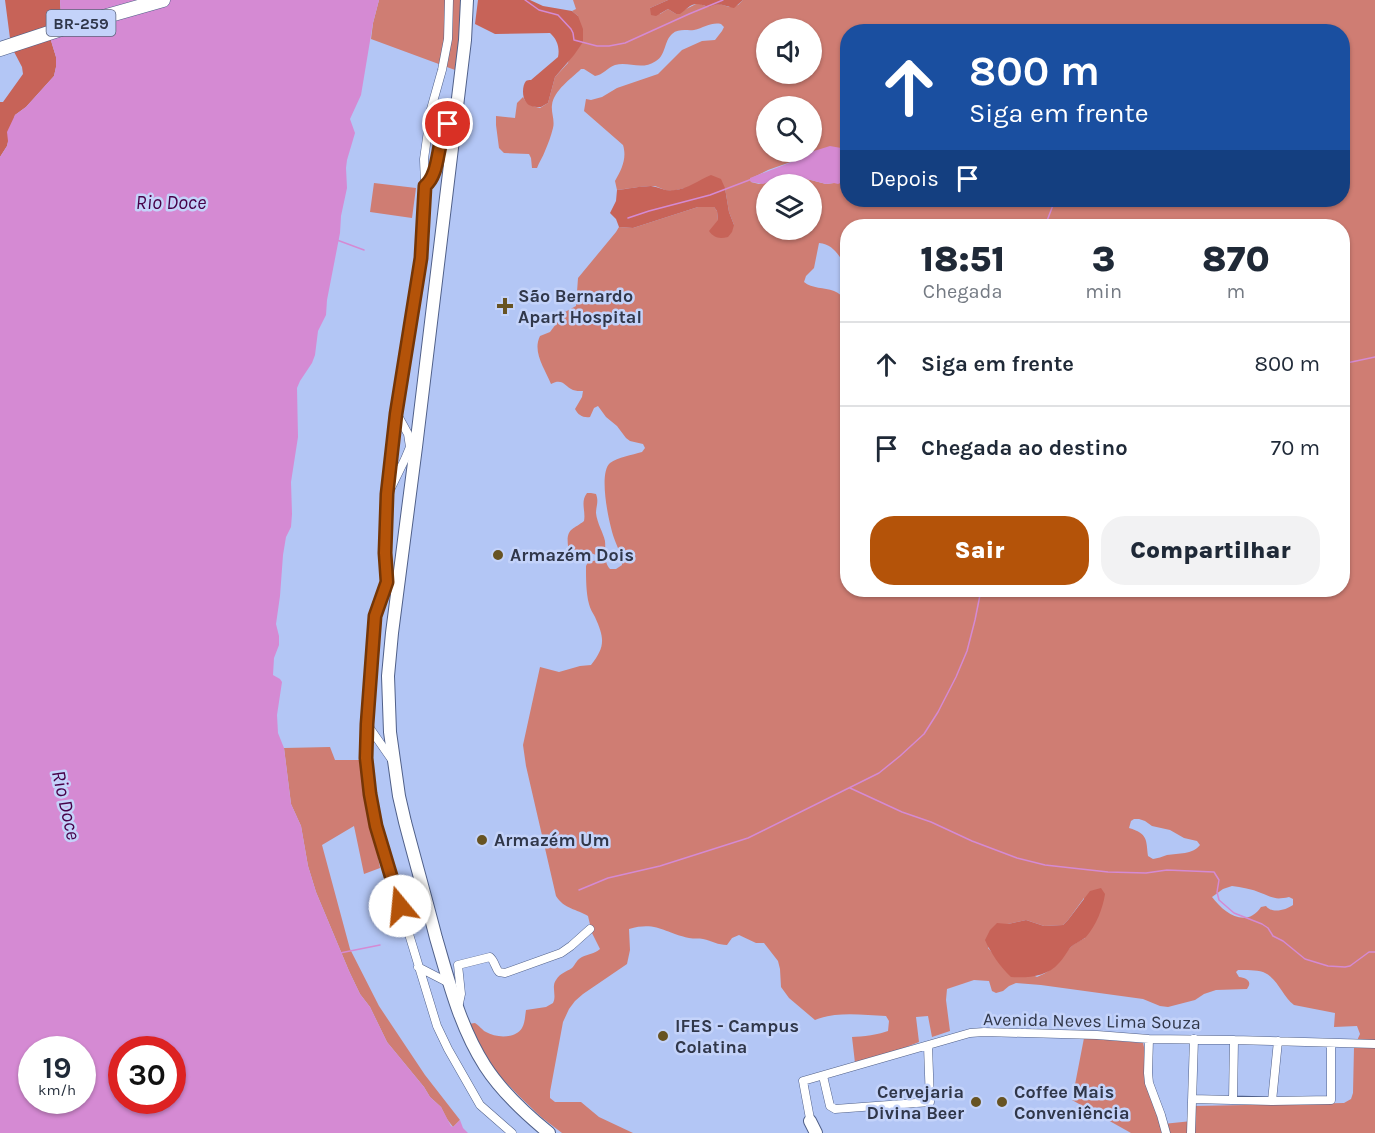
<!DOCTYPE html>
<html lang="pt">
<head>
<meta charset="utf-8">
<style>
  body { margin:0; font-family:Karla,sans-serif; background:#f2f2f3; color:#1f2937; height:100vh; display:flex; flex-direction:column; font-size:22px; white-space:nowrap }
  * { box-sizing:border-box; margin:0 }
  p { font-size:20px; color:#747a83 }
  .icon { flex:none; width:33px; height:33px; fill:none; stroke:currentColor; stroke-width:2; stroke-linecap:round; stroke-linejoin:round }
  .map { position:relative; flex:1; overflow:hidden }
  .drawer { position:absolute; left:840px; top:219px; width:510px; height:378px; display:flex; flex-direction:column; background:#fff; border-radius:24px; box-shadow:0 2px 4px #0004 }
  .drawer>* { flex:none }
  .top-card { position:absolute; left:840px; top:24px; width:510px; height:183px; border-radius:24px; box-shadow:0 2px 4px #0004; background:#1a4fa0; color:#fff; overflow:hidden }
  .tools { position:absolute; left:756px; top:18px; display:grid; gap:12px }
  .tools a { display:grid; place-items:center; width:66px; height:66px; border-radius:50%; background:#fff; box-shadow:0 2px 4px #0004; font-size:30px }
  .speed { position:absolute; left:18px; top:1036px; display:flex; gap:12px; font-size:30px; font-weight:700; text-align:center }
  .speed>* { display:grid; place-content:center; width:78px; height:78px; border-radius:50%; background:#fff; box-shadow:0 2px 4px #0004; line-height:1 }
  .speed small { font-size:15px; font-weight:400 }
  .speed .limit { border:9px solid #d22; background:#fff; color:#111 }
  .pin { position:absolute; display:grid; place-items:center; width:51px; height:51px; color:#fff; margin:-26px; border:3px solid #fff; border-radius:50%; box-shadow:0 2px 6px #0007 }
  .me { position:absolute; width:66px; margin:-33px; rotate:343deg; stroke-linejoin:round; filter:drop-shadow(0 0 4px #0008) }
  .turn { display:flex; align-items:center; gap:21px; height:126px; padding:0 30px; font-size:27px }
  .turn .icon { width:78px; height:78px; stroke-width:2.5 }
  .turn b { display:block; font-size:42px; line-height:51px }
  .then { display:flex; align-items:center; height:57px; padding:0 30px; background:#0003; gap:12px; font-size:22px }
  .eta { display:flex; justify-content:space-evenly; align-items:center; height:102px; text-align:center }
  .eta b { font-size:36px; font-weight:800; line-height:42px }
  .button { display:flex; gap:12px; margin-top:auto; padding:12px 30px }
  .button a { flex:1; height:69px; border-radius:24px; background:#b45309; color:#fff; font-size:24px; font-weight:800; line-height:69px; text-align:center }
  .button a+a { background:#f2f2f3; color:#1f2937 }
  ul { padding:0; list-style:none }
  li { display:flex; align-items:center; gap:18px; height:84px; padding:0 30px; border-top:2px solid #e0e1e3 }
  li div { flex:1 }
  li b { display:block; font-size:22px }
  li em { font-style:normal }
  .map>svg:first-child { display:block }
  .green { fill:#cf7d73; fill-rule:evenodd }
  .forest { fill:#c76358 }
  .water { fill:#d58ad3; fill-rule:evenodd }
  .lines { fill:none; stroke-linecap:round; stroke-linejoin:round }
  .stream { stroke:#d58ad3; stroke-width:1.5 }
  .street-casing { stroke:#506089; stroke-width:9 }
  .primary-casing { stroke:#506089; stroke-width:14 }
  .highway-casing { stroke:#506089; stroke-width:15 }
  .street { stroke:#fff; stroke-width:8 }
  .primary { stroke:#fff; stroke-width:12 }
  .highway { stroke:#fff; stroke-width:14 }
  .route-casing { stroke:#753606; stroke-width:15 }
  .route { stroke:#b45309; stroke-width:10 }
  .poi-dot { fill:#675322; stroke:#c4d3fa; stroke-width:2 }
  .labels { text-anchor:middle; dominant-baseline:central; stroke-width:5; stroke-linejoin:round; paint-order:stroke }
  .shield { fill:#c4d3fa; stroke:#5c667f; stroke-width:1.5 }
  .shield-label { font-size:16px; font-weight:bold; fill:#30374a }
  .poi-label { font-size:18px; font-weight:bold; fill:#30374a; stroke:#c4d3fa; text-anchor:start }
  .street-label { font-size:18px; fill:#30374a; stroke:#c4d3fa }
  .water-label { font-size:20px; font-style:italic; fill:#470148; stroke:#c4d3fa }
</style>
</head>
<body>
<div class="map">
<svg width="1375" height="1133" viewBox="0 0 1375 1133">
  <rect width="100%" height="100%" fill="#b3c6f5"/>
  <path class="green" d="M379 0H464L455 70 371 39 373 23Z
    M573 0H668L650 8 660 14 668 9 676 14 696 4H701L705 6 720 4 729 7 738 5 743 0H1375V1133H1131L1072 1100 1084 1038 1143 1043 1163 1124 1192 1121 1193 1106 1344 1103 1351 1099 1353 1093 1354 1047 1360 1034 1357 1026 1334 1027 1335 1013 1294 1005C1282 996 1278 978 1263 972 1256 970 1246 970 1238 970L1236 972 1239 977C1246 978 1253 981 1247 989L1216 990 1204 994 1195 1000 1168 1007 1160 1006 1143 999 1041 985 1016 983 1009 986 1003 991 996 993 992 991 989 981 974 980 947 989 946 1000 950 1031 932 1037 928 1016 916 1017 919 1042 876 1059 855 1063 852 1037C861 1037 881 1034 888 1031L889 1021 886 1016C863 1015 836 1011 815 1020L789 998 781 987 780 969 778 961 764 943H756L739 935 732 938 727 945C718 945 712 941 703 939 699 938 694 939 689 938 664 933 657 921 629 929L630 950 627 964 583 994 575 1001 569 1009 563 1022 550 1092V1098L555 1102H581L599 1117 633 1133H562L541 1117 519 1096 493 1069 468 1024 475 1023C480 1026 482 1030 486 1032 496 1038 515 1039 522 1028 525 1023 525 1016 526 1010L546 1007 553 1003C557 995 551 987 556 980 560 973 566 972 572 968 576 964 576 960 582 957 588 954 594 954 600 949L592 933 588 916C577 909 564 909 556 896L526 766 523 745 540 667 559 672 580 666 591 665C605 647 605 639 595 617 593 613 590 609 589 604 586 593 586 578 586 566L588 562 598 560V556C588 550 577 554 568 546 566 528 573 530 584 521 586 511 580 502 587 493H591L596 494C599 502 596 506 596 513 597 523 603 532 605 541 606 551 603 561 610 569H616L622 565C622 555 617 547 614 538 609 524 598 473 610 463 618 457 632 455 642 452L645 448 643 444 630 441 626 438 617 426 606 417 598 406 594 408 590 417C583 418 578 415 575 409L582 397 583 391C579 391 576 391 573 390 564 386 563 378 551 384 545 369 532 352 540 336L550 332 565 312 576 306 578 278 616 232 619 227 633 228 698 207H714L717 211 718 220 734 225 729 212 725 188H685L672 191 665 190 655 186H647L617 190 615 181C622 169 627 158 623 145L584 111 586 99 591 100 602 97 617 88 658 74 682 50 702 41 715 40 722 31 724 27 721 24C711 22 704 28 694 30 687 31 679 28 672 34 664 41 666 55 656 61 641 71 629 61 615 65 607 68 603 75 595 76L584 69H581C571 79 554 90 552 105 551 113 555 120 553 128 551 136 548 144 545 151 543 157 539 162 537 168H532L531 158 529 154 504 153 499 148 496 125V116L515 118 517 103 523 97C527 105 532 106 540 108L548 103 555 77 568 63 578 16 572 11 576 9ZM766 28H812V74H766ZM848 32H1342V200H848L847 180 842 183H834L826 184 807 179 795 181 780 178 759 184 751 182 750 179 768 170 802 158 814 151 841 148 847 152ZM766 106H812V152H766ZM766 184H812V230H766ZM848 226H1342V590H848L847 300C843 297 839 293 834 291 824 287 812 289 804 282L806 276 814 268 819 243C834 244 838 256 847 266ZM1134 819H1139L1145 821 1152 826 1170 830 1184 838 1197 841 1200 845C1192 855 1179 853 1167 855 1162 857 1158 858 1153 859L1148 856C1146 839 1148 834 1129 828L1131 821ZM1232 886C1241 887 1252 889 1261 893 1274 898 1275 900 1289 897L1293 899V905C1286 910 1272 914 1266 906L1261 907C1246 929 1224 913 1212 897L1223 889ZM1084 898 1085 938C1080 941 1075 943 1072 946 1057 960 1059 968 1037 977L996 957 988 948 1008 924 1026 920 1044 926 1063 925 1068 920Z
    M374 183 416 188 412 218 370 212Z
    M330 747 335 760H359L380 868 364 874 354 826 322 845 350 949 379 1006 425 1075 460 1120 453 1127 447 1119 441 1107 430 1097 424 1087 387 1042 370 1007 360 994 349 971 316 892 308 866 301 826 291 804 284 748Z"/>
  <path class="forest" d="M5 0H60L61 17 49 34 56 57V67L54 76 26 107 15 115 7 146 0 157V102H3L23 74 22 67 11 46Z
    M478 0H530L543 6 572 11 578 16 583 29V42L574 55 555 77 548 103 541 107C536 107 529 107 526 102 522 98 522 85 526 81 527 80 529 80 531 80L558 57C560 48 557 39 550 33L495 34 475 24Z
    M668 0H743L734 8C723 6 720 2 709 7 692 1 693 4 680 14H676L668 9 656 16 651 15 650 8Z
    M711 175 721 179 725 188 729 212 734 225 732 232 728 237C719 239 714 238 709 231L718 220 717 211 714 207H698L633 228 619 227 616 219 610 213 616 201 617 190C628 189 640 186 651 186 659 187 666 192 675 190 687 189 699 180 711 175Z
    M1101 888 1105 894C1103 908 1096 926 1086 937 1081 941 1075 943 1070 948 1066 953 1063 959 1059 963 1047 977 1028 978 1011 977 1001 968 990 952 985 940L990 930 997 923 1008 924 1026 920 1044 926 1063 925 1068 920 1090 891Z"/>
  <path class="water" d="M60 0H379L373 23 361 95 350 119 355 133 347 160 346 168 347 188 341 216 340 233 327 300 326 315 318 331 315 355 312 363 300 381 297 388 298 437 291 482 292 514 291 527 286 537 283 555 280 596 276 624 279 636V645L274 658 273 675 280 679 282 682 277 715 278 733 284 748 291 804 301 826 308 866 316 892 349 971 360 994 370 1007 387 1042 424 1087 430 1097 441 1107 451 1126 453 1127 460 1120 463 1128 468 1133H0V157L7 146 8 141 7 132 15 115 26 107 54 76 56 67V57L49 34 61 17ZM32 1050H82V1101H32ZM122 1050H172V1101H122Z
    M830 146 841 148 847 152V180L838 184 834 183 826 184 807 179 795 181 780 178 763 184 751 182 750 179V178L802 158 814 151Z"/>
  <g class="lines">
    <path class="stream" d="M525 0 539 10 558 15 571 29 573 33 574 40 597 46H609L625 43 689 14 723 0
      M1175 32V30
      M628 218 649 211 710 195 752 179
      M1045 226 1055 200
      M337 240 364 250
      M1342 364 1375 357
      M850 788 902 812 931 822 972 841 1017 858 1045 865 1108 872 1146 873 1167 870 1214 872 1219 880 1217 892 1219 900 1234 913 1262 924 1268 928 1273 936 1283 941 1305 959 1328 966 1345 967 1350 966 1369 952H1375
      M579 890 608 878 660 866 748 838 879 773 900 756 924 734 938 712 956 677 967 651 975 620 981 590
      M340 953 380 945"/>
    <g class="street-casing">
      <path id="street" d="M449 0 448 39 442 70 431 109 424 159 425 185 421 258 397 414 387 494 385 553 387 582 375 616 367 724 366 758 370 794 376 826 437 1026 448 1049 480 1105 512 1133
        M425 185C443 170 432 136 455 119
        M397 414 408 434 410 447
        M390 490 405 459 410 447H416
        M367 724 392 760
        M418 967 449 983
        M458 1008 461 994 458 965 490 957C495 961 495 968 499 972L505 973 561 953 571 946 590 929
        M1149 1039 1148 1073 1149 1083 1161 1115 1166 1133
        M823 1076 830 1106 835 1109 930 1102 928 1046
        M1192 1099 1272 1101 1331 1100V1043
        M1233 1100 1234 1040
        M1272 1101 1278 1041
        M811 1124 803 1081 970 1033 984 1032 1097 1035 1149 1039 1234 1040 1375 1044
        M1191 1133 1194 1039"/>
    </g>
    <g class="primary-casing">
      <path id="primary" d="M467 0 465 40 416 447 392 633 388 676 390 732 399 796 405 822C415 860 426 899 436 938 449 982 460 1027 485 1066 501 1091 527 1115 549 1133
        M810 1121 816 1133"/>
    </g>
    <g class="highway-casing">
      <path id="highway" d="M0 49 61 29 163 0"/>
    </g>
    <use href="#street" class="street"/>
    <use href="#primary" class="primary"/>
    <use href="#highway" class="highway"/>
  </g>
  <g class="lines">
    <g class="route-casing">
      <path id="route" d="M400 906 376 826 370 794 366 758 367 724 375 616 387 582 385 553 387 494 396 414 421 258 425 186C441 173 436 140 448 124"/>
    </g>
    <use href="#route" class="route"/>
  </g>
  <g class="poi-dot">
    <path d="M502 297h6v6h6v6h-6v6h-6v-6h-6v-6h6z"/>
    <circle cx="498" cy="555" r="6"/>
    <circle cx="482" cy="840" r="6"/>
    <circle cx="663" cy="1036" r="6"/>
    <circle cx="976" cy="1102" r="6"/>
    <circle cx="1002" cy="1102" r="6"/>
  </g>
  <g class="labels">
    <rect class="shield" x="46.5" y="10" width="69" height="26" rx="4.5"/>
    <g class="shield-label">
      <text x="81" y="23">BR-259</text>
    </g>
    <g class="poi-label">
      <text x="518" y="296">São Bernardo<tspan x="518" dy="21">Apart Hospital</tspan></text>
      <text x="510" y="555">Armazém Dois</text>
      <text x="494" y="840">Armazém Um</text>
      <text x="675" y="1026">IFES - Campus<tspan x="675" dy="21">Colatina</tspan></text>
      <text x="964" y="1092" text-anchor="end">Cervejaria<tspan x="964" dy="21">Divina Beer</tspan></text>
      <text x="1014" y="1092">Coffee Mais<tspan x="1014" dy="21">Conveniência</tspan></text>
    </g>
    <g class="street-label">
      <text transform="translate(1092 1021) rotate(1)">Avenida Neves Lima Souza</text>
    </g>
    <g class="water-label">
      <text x="171" y="202">Rio Doce</text>
      <text transform="translate(66 805) rotate(77)">Rio Doce</text>
    </g>
  </g>
</svg>
<div class="tools">
<a><svg class="icon" aria-label="sound" viewBox="0 0 24 24"><path d="M4 9h4l5-4v14l-5-4H4zM17 9q2 3 0 6"/></svg></a>
<a><svg class="icon" aria-label="search" viewBox="0 0 24 24"><circle cx="10" cy="10" r="6"/><path d="M15 15l6 6"/></svg></a>
<a><svg class="icon" aria-label="layers" viewBox="0 0 24 24"><path d="M12 4l9 5-9 5-9-5zM3 14l9 5 9-5"/></svg></a>
</div>
<div class="speed"><div>19<small>km/h</small></div><div class="limit">30</div></div>
<div class="pin" style="left:448px;top:124px;background:#d93025"><svg class="icon" aria-label="arrive" viewBox="0 0 24 24"><path d="M6 21V4h12l-3 4 3 4H6"/></svg></div>
<svg class="me" style="left:400px;top:906px" viewBox="-20 -20 40 40"><circle r="19" fill="#fff"/><path d="M0-13L10 11 0 6-10 11z" fill="#b45309"/></svg>
<div class="top-card">
<div class="turn"><svg class="icon" aria-label="ahead" viewBox="0 0 24 24"><path d="M12 20V5M6 11l6-6 6 6"/></svg><div><b>800 m</b>Siga em frente</div></div>
<div class="then">Depois<svg class="icon" aria-label="arrive" viewBox="0 0 24 24"><path d="M6 21V4h12l-3 4 3 4H6"/></svg></div>
</div>
<section class="drawer">
<div class="eta">
<div><b>18:51</b><p>Chegada</p></div>
<div><b>3</b><p>min</p></div>
<div><b>870</b><p>m</p></div>
</div>
<ul>
<li><svg class="icon" aria-label="ahead" viewBox="0 0 24 24"><path d="M12 20V5M6 11l6-6 6 6"/></svg><div><b>Siga em frente</b></div><em>800 m</em></li>
<li><svg class="icon" aria-label="arrive" viewBox="0 0 24 24"><path d="M6 21V4h12l-3 4 3 4H6"/></svg><div><b>Chegada ao destino</b></div><em>70 m</em></li>
</ul>
<div class="button"><a>Sair</a><a>Compartilhar</a></div>
</section>
</div>
</body>
</html>
